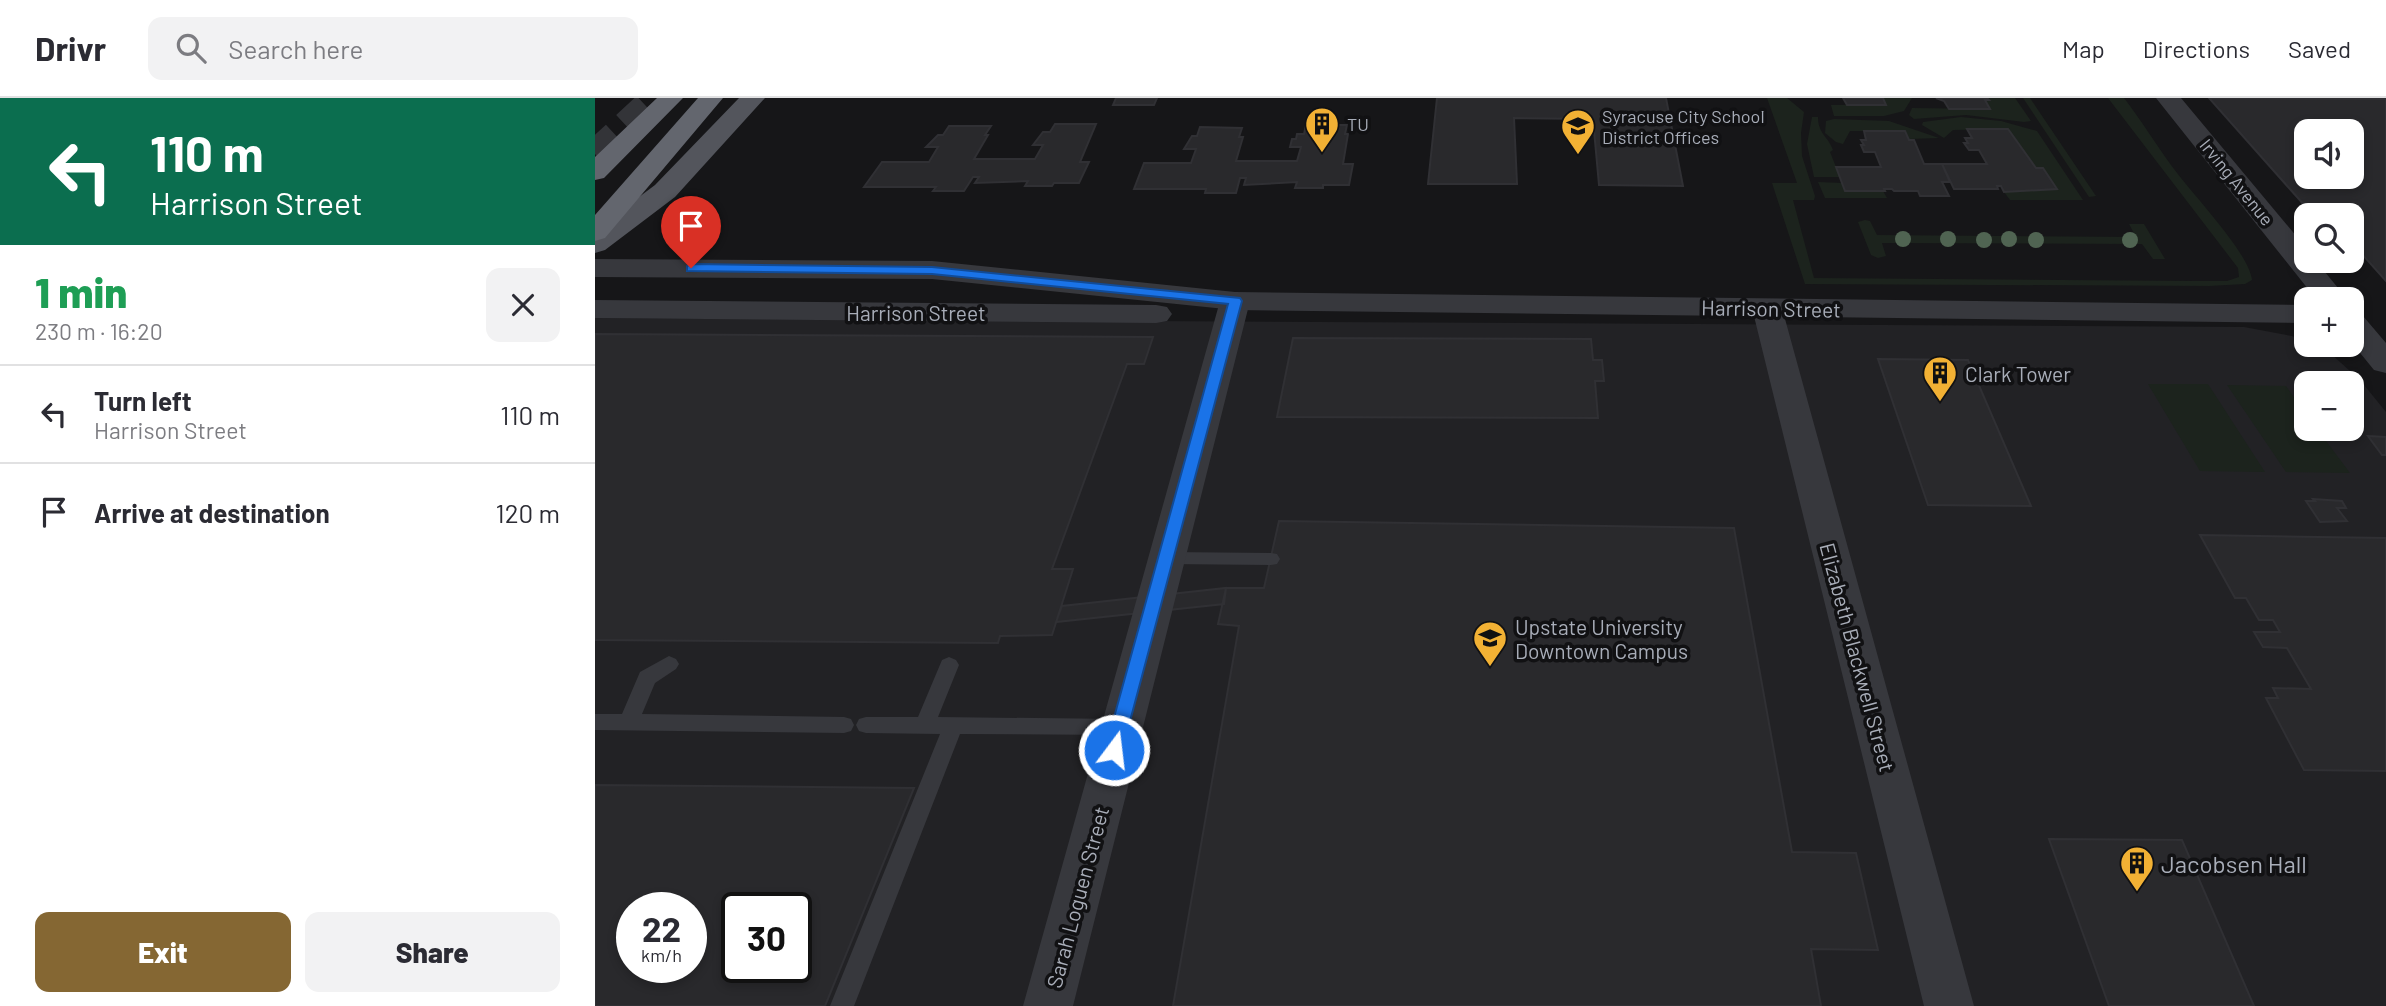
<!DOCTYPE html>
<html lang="en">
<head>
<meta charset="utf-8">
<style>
  body { margin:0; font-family:Barlow,sans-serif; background:#f2f2f3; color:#2b2b33; height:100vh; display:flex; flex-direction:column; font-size:26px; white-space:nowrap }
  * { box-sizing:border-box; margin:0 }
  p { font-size:23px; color:#7c7c81 }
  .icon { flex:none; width:38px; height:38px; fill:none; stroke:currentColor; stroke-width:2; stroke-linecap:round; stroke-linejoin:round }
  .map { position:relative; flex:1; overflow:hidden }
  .sheet { display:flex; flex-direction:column; background:#fff; width:595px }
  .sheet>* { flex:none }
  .guide { background:#0b6e4f; color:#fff; overflow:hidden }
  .controls { position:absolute; left:1699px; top:21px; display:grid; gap:14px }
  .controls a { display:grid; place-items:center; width:70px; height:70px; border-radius:14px; background:#fff; box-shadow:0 4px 10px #0003; font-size:35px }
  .speed { position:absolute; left:21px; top:794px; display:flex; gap:14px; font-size:35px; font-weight:700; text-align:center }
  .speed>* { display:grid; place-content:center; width:91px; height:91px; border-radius:50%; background:#fff; box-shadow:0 4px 10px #0003; line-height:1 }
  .speed small { font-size:18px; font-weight:400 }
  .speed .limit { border:4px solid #111; border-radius:10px; background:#fff; color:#111 }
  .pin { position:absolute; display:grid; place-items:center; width:60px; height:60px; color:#fff; margin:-72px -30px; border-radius:50% 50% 50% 0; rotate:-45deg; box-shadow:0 0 7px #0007 }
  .pin .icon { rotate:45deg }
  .me { position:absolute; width:77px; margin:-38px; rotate:15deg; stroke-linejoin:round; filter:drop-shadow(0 0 5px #0008) }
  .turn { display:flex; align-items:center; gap:24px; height:147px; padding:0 35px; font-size:32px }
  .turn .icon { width:91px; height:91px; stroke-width:2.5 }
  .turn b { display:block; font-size:49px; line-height:60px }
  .round { display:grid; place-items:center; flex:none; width:74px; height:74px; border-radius:14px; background:#f2f2f3 }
  .headline { display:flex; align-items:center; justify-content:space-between; height:119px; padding:0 35px }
  h1 { font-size:42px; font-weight:800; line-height:52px; color:#1e9e55 }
  .button { display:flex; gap:14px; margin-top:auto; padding:14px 35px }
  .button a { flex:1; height:80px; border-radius:14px; background:#856733; color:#fff; font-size:28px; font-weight:800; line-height:80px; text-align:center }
  .button a+a { background:#f2f2f3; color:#2b2b33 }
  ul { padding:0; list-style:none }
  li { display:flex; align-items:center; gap:21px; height:98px; padding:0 35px; border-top:2px solid #e1e1e2 }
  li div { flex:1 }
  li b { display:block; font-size:26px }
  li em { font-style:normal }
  header { display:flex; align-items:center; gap:42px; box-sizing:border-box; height:98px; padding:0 35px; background:#fff; border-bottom:2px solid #e1e1e2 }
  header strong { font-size:33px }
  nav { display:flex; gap:38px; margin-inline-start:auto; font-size:24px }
  .search { width:490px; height:63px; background:#f2f2f3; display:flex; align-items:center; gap:18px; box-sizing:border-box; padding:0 24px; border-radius:14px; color:#7c7c81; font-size:26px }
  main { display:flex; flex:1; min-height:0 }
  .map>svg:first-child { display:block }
  .built { fill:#222225; fill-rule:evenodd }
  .green { fill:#1c231d }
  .building { fill:#29292c; stroke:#303034; stroke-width:2; fill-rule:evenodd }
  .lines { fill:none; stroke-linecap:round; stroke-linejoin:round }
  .primary-tunnel { stroke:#333438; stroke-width:28; stroke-dasharray:28 14; stroke-linecap:butt }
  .service { fill:#37383d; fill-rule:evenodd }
  .minor { fill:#37383d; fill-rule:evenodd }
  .tertiary { fill:#37383d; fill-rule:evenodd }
  .primary { fill:#53555c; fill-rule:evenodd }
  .motorway { fill:#63666e; fill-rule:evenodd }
  .tree { fill:#506452 }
  .route { fill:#1a73e8; stroke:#114b97; stroke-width:2 }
  .labels { text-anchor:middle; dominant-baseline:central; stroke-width:7; stroke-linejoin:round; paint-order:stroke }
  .far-poi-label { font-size:18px; fill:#a8adb8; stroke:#111113; text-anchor:start }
  .far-street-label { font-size:18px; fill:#a8adb8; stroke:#111113 }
  .street-label { font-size:21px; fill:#a8adb8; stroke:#111113 }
  .poi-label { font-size:21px; fill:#a8adb8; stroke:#111113; text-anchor:start }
  .near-poi-label { font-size:24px; fill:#a8adb8; stroke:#111113; text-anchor:start }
</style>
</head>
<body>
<header>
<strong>Drivr</strong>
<div class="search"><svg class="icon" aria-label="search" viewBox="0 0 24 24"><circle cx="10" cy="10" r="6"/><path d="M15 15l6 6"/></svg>Search here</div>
<nav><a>Map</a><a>Directions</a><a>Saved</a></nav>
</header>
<main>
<section class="sheet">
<div class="guide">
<div class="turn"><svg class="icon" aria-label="left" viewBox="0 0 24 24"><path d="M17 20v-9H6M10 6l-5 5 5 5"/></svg><div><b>110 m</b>Harrison Street</div></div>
</div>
<div class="headline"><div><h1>1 min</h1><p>230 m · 16:20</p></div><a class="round"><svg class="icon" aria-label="close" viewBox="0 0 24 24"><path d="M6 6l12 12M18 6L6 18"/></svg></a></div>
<ul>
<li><svg class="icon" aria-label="left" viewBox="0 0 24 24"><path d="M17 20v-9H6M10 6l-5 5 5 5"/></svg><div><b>Turn left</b><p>Harrison Street</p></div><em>110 m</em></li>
<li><svg class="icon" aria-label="arrive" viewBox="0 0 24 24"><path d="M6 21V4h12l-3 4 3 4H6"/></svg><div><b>Arrive at destination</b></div><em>120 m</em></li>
</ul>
<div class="button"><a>Exit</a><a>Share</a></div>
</section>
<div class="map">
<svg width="1791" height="908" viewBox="0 0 1791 908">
  <rect width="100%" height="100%" fill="#161618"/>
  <path class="built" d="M0 220 1649 229 1697 238 1711 244 1712 247 1735 255 1765 282 1791 314V908H0ZM1712 285H1757V331H1712ZM37 810H96V870H37ZM142 810H201V870H142Z"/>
  <path class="green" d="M1172 0H1192L1209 14 1206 35 1207 58 1220 98 1219 102H1198L1219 180 1598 183H1632L1644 179 1643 170 1513 0H1529C1546 22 1560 45 1576 67 1595 94 1654 154 1657 182L1650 186 1614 188 1210 186 1177 85H1202Z
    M1288 0H1317L1309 13 1289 18H1239L1236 7H1291Z
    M1392 0H1420L1436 23 1429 24 1371 17 1319 21 1314 17 1317 10 1394 11 1390 2H1393Z
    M1428 0H1435L1501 98 1494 99Z
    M1217 19H1223C1223 36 1233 38 1238 52L1235 54 1245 79H1219L1212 46Z
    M1366 19 1406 23 1442 33 1488 102H1415L1409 94 1461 91 1448 70H1441L1413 31 1358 32 1349 40 1327 27 1328 24Z
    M1239 21 1294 23 1344 40 1314 41 1309 33H1255L1248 46 1241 44 1230 35 1231 23Z
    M1223 84 1247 85 1250 93H1288L1292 100H1230Z
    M1270 122 1275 123 1282 137 1541 139 1534 126H1549L1570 161H1558L1547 146 1287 145 1291 158 1283 160 1276 157 1263 124Z
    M1553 286H1613L1670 374 1605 373Z
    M1632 287 1691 288 1711 316 1712 331H1722L1755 375 1691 374Z"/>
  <path class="building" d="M521 0H562L559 7H518Z
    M842 0H1071L1088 88 1004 87 998 21 919 20 922 86H833Z
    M1248 0H1288L1291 7H1252Z
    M1341 0H1392L1394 2H1390L1395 11H1354L1349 3Z
    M1614 0 1791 1V183L1766 155H1757V117H1718ZM1712 33H1757V79H1712Z
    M460 26H501L485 64H494L484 85H459L457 88H430L433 83 380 85 384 79H378L369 93H338L341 89H269L287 64H334L343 49H331L343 37H348L354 28H396L390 37H393L379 61H440L448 47H438L448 34H455Z
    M711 27H752L750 36H753L748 66H758L754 87H728V90H700L702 84 649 87 651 80H645L641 95H610L611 91H539L549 65H596L601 51H589L597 38H602L605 29 647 30 644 39H648L641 63H702L706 49H695L697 41H701L702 36H709Z
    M1372 31H1413L1441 70H1448L1462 91 1409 94 1406 88H1402L1403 91H1359L1347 66H1392L1384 52H1374L1369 45H1373L1370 40H1377Z
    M1269 33H1310L1314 42H1319L1329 66H1347L1355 84H1347L1354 98H1325L1323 93H1299L1297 91H1289L1290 93H1250L1241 69H1286L1280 54H1269L1266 47H1269L1266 42H1271Z
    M0 236 558 239 549 266H532L457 471H478L457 537 405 538 403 545 0 542Z
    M698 240 996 241 998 262H1007L1009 283H1000L1003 320 682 319Z
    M1283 261 1373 262 1436 408 1333 407Z
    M1773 338 1791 339V357H1787Z
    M1718 401 1747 403 1751 410H1742L1752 423 1725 424 1711 403H1720Z
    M684 423 1139 430 1197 754 1261 755 1283 852 1216 851 1226 908H578L644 528 623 526 631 490H669Z
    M1605 437 1791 440V673L1709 672 1671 600H1683L1678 590 1716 591 1692 550 1668 549 1659 534H1685L1678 522H1664L1651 500H1640Z
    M631 490 629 506 461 524 467 508Z
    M0 687 319 690 230 908H0ZM37 810H96V870H37ZM142 810H201V870H142Z
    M1454 741 1587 742 1659 908H1514Z"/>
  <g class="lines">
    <path class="primary-tunnel" d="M0 56 60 0"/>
    <path class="service" d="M572 454 676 455 682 456 685 461 682 466 676 467 572 466 566 465 563 460 566 455Z
      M74 558 81 561 84 566 81 571 60 585 47 616 249 619 256 621 259 627 256 633 249 635 0 632V616H27L45 574Z
      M354 559 361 562 364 567 343 619 525 621 532 623 535 629 532 635 525 637 365 636 259 908H235L345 636 271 635 264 633 261 627 264 621 271 619H323L347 562Z"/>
    <path class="minor" d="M640 194 650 197 655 203 478 908H428L625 203 630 197Z
      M1172 201 1182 204 1187 210 1379 908H1329L1157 210 1162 204Z"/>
    <path class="tertiary" d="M1561 0H1586L1712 151V163H1721L1752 201H1721Z
      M0 161 337 163 640 194 1712 207V225L640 212 337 181 0 179Z
      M0 202 561 207 572 209 577 216 572 223 561 225 0 220Z
      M1757 216 1768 218 1791 245V275L1779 272 1757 245Z"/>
    <path class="primary" d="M144 0H170L80 99 10 152 0 155V132L60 87Z"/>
    <path class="motorway" d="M62 0H88L9 80 0 82V59Z
      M103 0H128L10 140 0 143V117Z"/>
  </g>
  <g class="tree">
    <circle cx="1308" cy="141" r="8"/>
    <circle cx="1353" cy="141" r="8"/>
    <circle cx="1414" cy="141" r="8"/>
    <circle cx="1389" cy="142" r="8"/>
    <circle cx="1441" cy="142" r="8"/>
    <circle cx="1535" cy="142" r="8"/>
  </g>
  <path class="route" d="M96 166 337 169 645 200 647 203 526 657 519 660 513 657 510 652 633 206 337 176 92 173V168Z"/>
  <defs>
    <g id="building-pin" transform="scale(1.75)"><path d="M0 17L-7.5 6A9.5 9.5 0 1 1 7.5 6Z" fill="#f2b134" stroke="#111113"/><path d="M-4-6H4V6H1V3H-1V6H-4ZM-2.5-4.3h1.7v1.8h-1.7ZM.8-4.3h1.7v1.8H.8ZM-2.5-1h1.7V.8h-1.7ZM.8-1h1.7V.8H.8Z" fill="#111"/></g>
    <g id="school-pin" transform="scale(1.75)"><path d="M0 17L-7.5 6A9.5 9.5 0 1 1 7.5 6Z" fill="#f2b134" stroke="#111113"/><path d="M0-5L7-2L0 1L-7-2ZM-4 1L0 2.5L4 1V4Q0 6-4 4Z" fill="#111"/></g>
    <g id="university-pin" transform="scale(1.75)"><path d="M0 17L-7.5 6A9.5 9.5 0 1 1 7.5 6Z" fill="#f2b134" stroke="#111113"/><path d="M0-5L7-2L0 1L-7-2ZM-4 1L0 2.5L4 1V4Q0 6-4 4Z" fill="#111"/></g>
  </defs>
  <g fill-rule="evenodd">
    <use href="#building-pin" x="727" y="26"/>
    <use href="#school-pin" x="983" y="28"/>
    <use href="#building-pin" x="1345" y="275"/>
    <use href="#university-pin" x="895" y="540"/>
    <use href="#building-pin" x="1542" y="765"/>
  </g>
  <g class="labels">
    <g class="far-poi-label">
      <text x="1007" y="18">Syracuse City School<tspan x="1007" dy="21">District Offices</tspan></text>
      <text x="752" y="26">TU</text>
    </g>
    <g class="far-street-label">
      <text transform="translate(1642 84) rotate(51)">Irving Avenue</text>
    </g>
    <g class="street-label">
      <text transform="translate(1176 210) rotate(1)">Harrison Street</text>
      <text x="321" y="214">Harrison Street</text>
      <text transform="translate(1263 559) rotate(75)">Elizabeth Blackwell Street</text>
      <text transform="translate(482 799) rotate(-75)">Sarah Loguen Street</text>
    </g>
    <g class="poi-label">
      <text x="1370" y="275">Clark Tower</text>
      <text x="920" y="528">Upstate University<tspan x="920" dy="24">Downtown Campus</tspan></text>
    </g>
    <g class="near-poi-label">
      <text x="1566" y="765">Jacobsen Hall</text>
    </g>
  </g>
</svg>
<div class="controls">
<a><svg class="icon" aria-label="sound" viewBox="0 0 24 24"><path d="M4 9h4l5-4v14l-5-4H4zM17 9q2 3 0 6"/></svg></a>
<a><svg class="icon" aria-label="search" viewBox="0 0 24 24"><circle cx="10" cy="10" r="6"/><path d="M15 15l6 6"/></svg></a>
<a>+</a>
<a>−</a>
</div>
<div class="speed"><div>22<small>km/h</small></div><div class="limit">30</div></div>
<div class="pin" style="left:96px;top:170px;background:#d93025"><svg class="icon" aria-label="arrive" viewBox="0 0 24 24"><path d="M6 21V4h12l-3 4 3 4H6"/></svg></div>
<svg class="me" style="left:519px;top:652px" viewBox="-20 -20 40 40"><circle r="17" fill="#1a73e8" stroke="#fff" stroke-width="3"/><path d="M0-11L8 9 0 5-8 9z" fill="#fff"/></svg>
</div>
</main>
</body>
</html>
